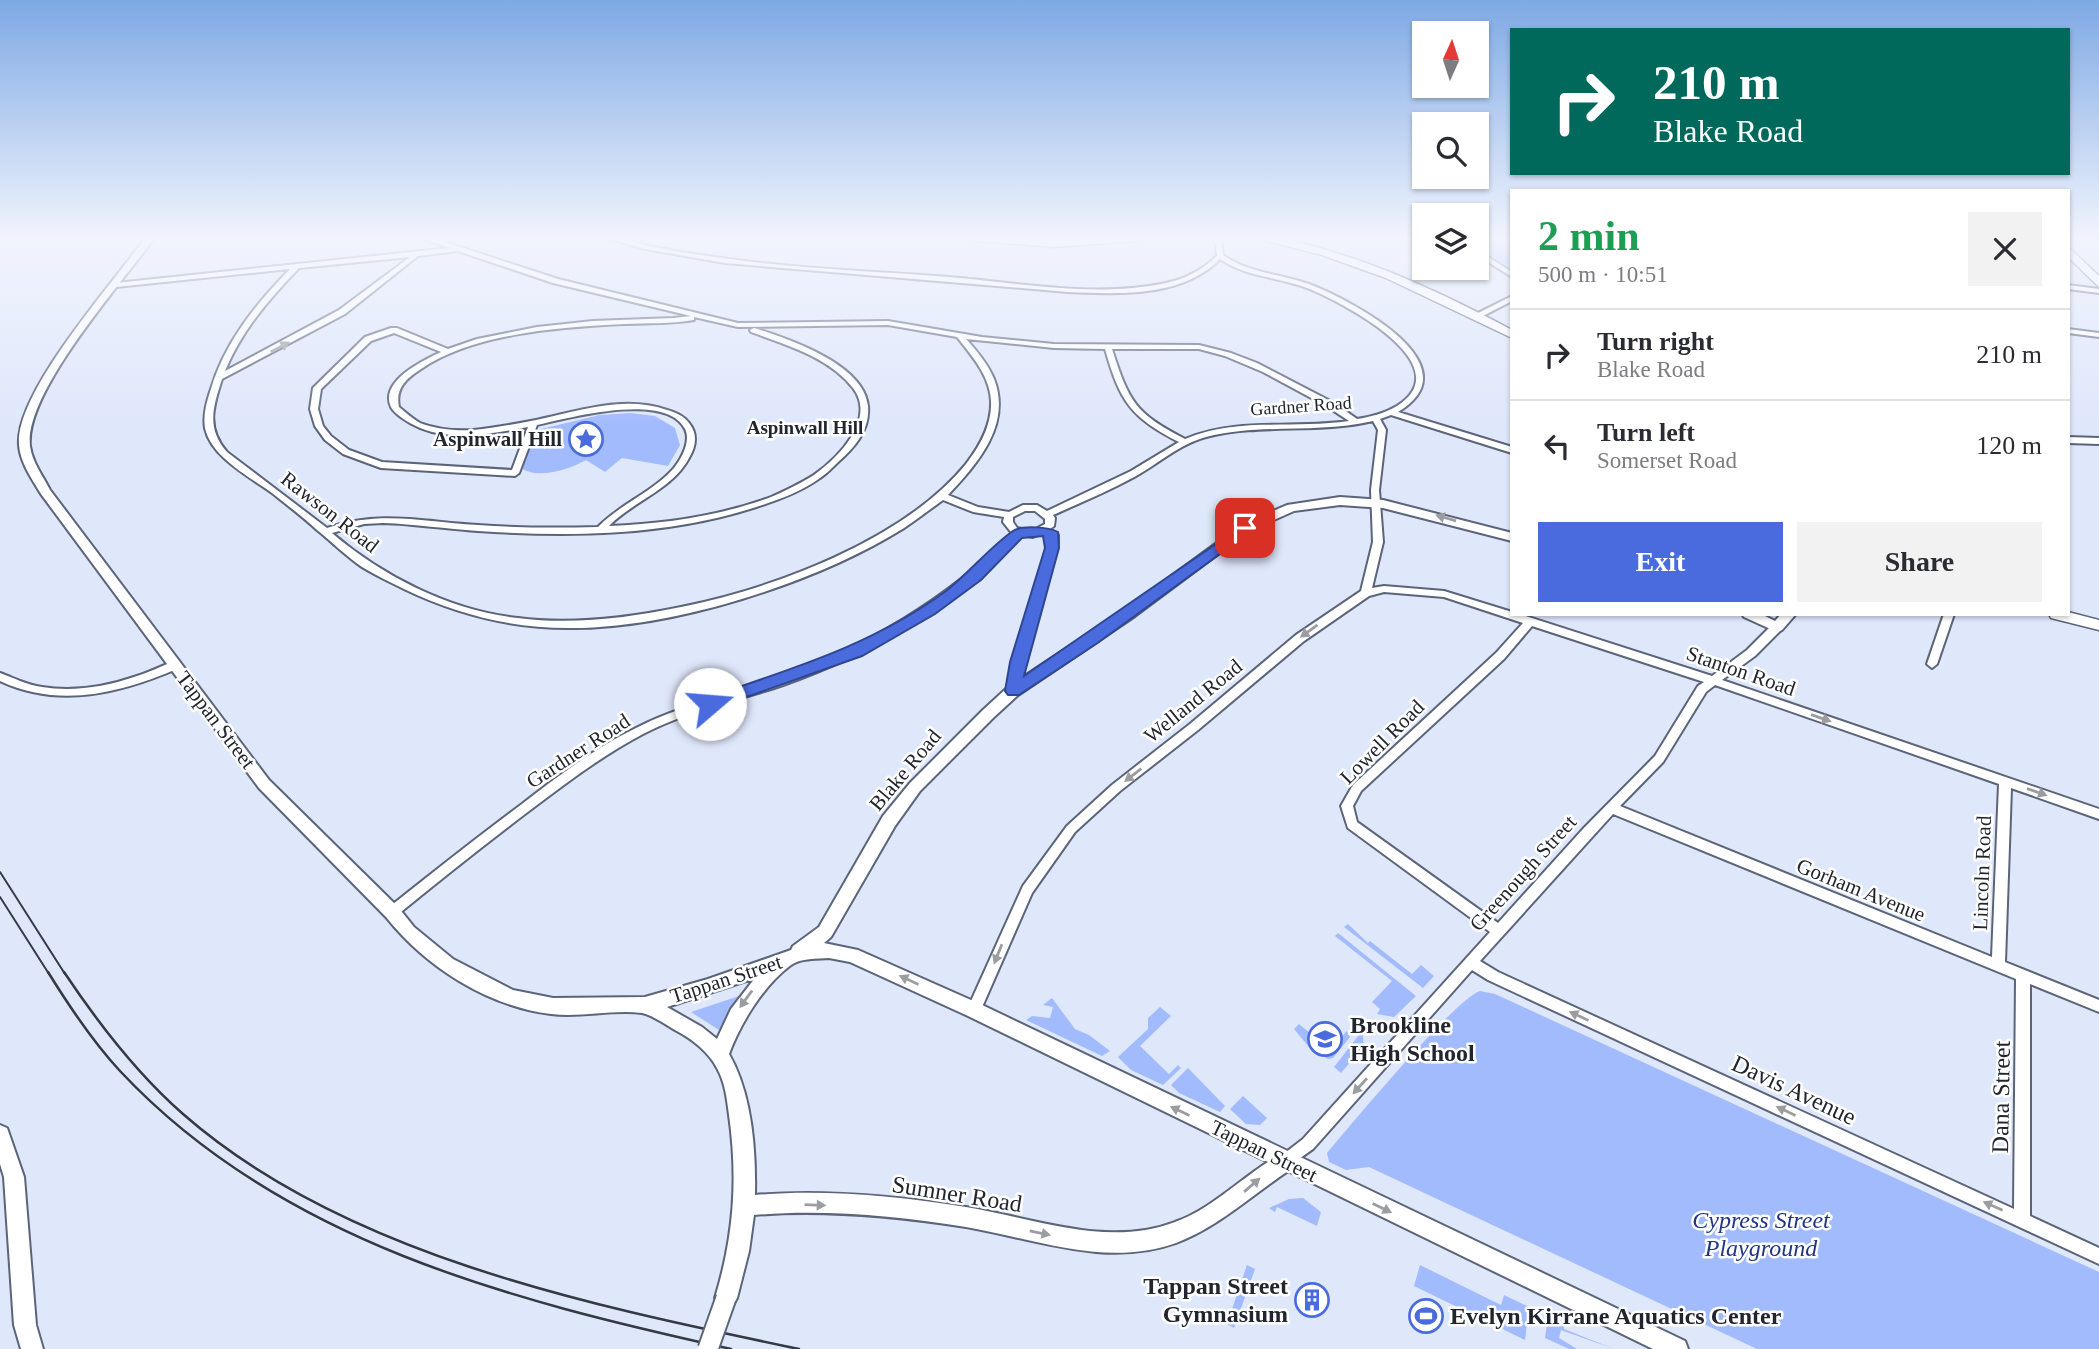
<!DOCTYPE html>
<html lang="en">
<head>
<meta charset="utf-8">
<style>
  body { margin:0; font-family:Georgia,serif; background:#f2f2f3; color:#2b2b33; height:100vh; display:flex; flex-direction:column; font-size:26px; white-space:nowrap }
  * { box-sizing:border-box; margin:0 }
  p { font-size:23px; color:#7c7c81 }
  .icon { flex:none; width:38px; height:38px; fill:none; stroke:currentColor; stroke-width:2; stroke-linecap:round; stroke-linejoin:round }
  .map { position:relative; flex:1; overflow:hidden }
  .panel { position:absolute; left:1510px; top:189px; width:560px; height:427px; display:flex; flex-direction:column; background:#fff; border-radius:0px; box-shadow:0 2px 5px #0004 }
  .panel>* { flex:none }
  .top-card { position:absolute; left:1510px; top:28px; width:560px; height:147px; border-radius:0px; box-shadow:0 2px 5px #0004; background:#00695c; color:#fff; overflow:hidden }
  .needle { width:46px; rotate:3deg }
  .controls { position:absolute; left:1412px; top:21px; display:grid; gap:14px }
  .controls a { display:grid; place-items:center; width:77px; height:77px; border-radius:0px; background:#fff; box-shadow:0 2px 5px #0004; font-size:35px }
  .pin { position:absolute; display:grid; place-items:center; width:60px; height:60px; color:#fff; margin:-30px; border-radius:14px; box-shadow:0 4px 10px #0006 }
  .me { position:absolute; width:77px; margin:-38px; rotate:72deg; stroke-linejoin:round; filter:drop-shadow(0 0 5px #0008) }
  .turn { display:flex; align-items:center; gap:24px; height:147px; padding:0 28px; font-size:32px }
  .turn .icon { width:91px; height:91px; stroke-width:2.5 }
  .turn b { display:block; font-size:49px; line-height:60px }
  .round { display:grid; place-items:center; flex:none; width:74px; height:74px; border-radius:0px; background:#f2f2f3 }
  .head { display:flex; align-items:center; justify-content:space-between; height:119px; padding:0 28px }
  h1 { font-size:42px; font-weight:700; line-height:52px; color:#1e9e55 }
  .button { display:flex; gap:14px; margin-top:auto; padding:14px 28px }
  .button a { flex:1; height:80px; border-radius:0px; background:#496bde; color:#fff; font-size:28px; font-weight:700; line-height:80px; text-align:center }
  .button a+a { background:#f2f2f3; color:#2b2b33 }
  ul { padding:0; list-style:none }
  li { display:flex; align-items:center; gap:21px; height:91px; padding:0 28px; border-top:2px solid #e1e1e2 }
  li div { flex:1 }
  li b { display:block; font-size:26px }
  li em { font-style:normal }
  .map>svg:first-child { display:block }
  .green { fill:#a2bbfd }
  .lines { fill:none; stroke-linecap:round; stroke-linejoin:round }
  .minor-casing { stroke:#5b6479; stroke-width:4 }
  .tertiary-casing { stroke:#5b6479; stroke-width:4 }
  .secondary-casing { stroke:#5b6479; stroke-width:3 }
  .primary-casing { stroke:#5b6479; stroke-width:3 }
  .minor { fill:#fff; fill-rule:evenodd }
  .tertiary { fill:#fff; fill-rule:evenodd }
  .secondary { fill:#fff; fill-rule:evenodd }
  .primary { fill:#fff; fill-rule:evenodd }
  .tram-far1 { stroke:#353943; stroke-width:2 }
  .tram { stroke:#353943; stroke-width:2.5 }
  .tertiary-bridge-casing { stroke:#5b6479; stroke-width:23; stroke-linecap:butt }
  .tertiary-bridge { stroke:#fff; stroke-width:19 }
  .oneway { fill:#9b9da1 }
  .route { fill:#496bde; stroke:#2f4690; stroke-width:2 }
  .labels { text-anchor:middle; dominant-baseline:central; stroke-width:5; stroke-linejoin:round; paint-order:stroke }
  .far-street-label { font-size:18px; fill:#21252e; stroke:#fff }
  .far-neighbourhood-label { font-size:19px; font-weight:bold; fill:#21252e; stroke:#fff }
  .poi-label { font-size:21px; font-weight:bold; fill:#21252e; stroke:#fff; text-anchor:end }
  .street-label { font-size:21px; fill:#21252e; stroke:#fff }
  .near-poi-label { font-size:24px; font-weight:bold; fill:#21252e; stroke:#fff; text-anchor:start }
  .near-street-label { font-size:24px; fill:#21252e; stroke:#fff }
  .near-park-label { font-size:24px; font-style:italic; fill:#203585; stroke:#fff }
</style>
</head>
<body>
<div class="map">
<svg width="2099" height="1349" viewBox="0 0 2099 1349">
  <rect width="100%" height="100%" fill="#dfe7fb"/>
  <path class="green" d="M1477 237H1512V269L1477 247Z
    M630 413 655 416 675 428 680 445 668 466 622 458 605 472 586 460C570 469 538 480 521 468L537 430 600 415Z
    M1348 924 1368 943 1370 941 1412 974 1421 965 1434 976 1423 988 1344 927Z
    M1338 933 1416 996 1394 1017 1377 1014 1380 1009 1372 1002 1392 981 1335 936Z
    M1480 991 1495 994 2099 1272V1349H1757L1369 1167 1346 1170 1329 1162 1327 1153C1351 1125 1456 998 1480 991Z
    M739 996 719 1030 691 1012Z
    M1052 998 1075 1029 1089 1035 1110 1051 1102 1056 1026 1020 1032 1016 1050 1018 1053 1007 1043 1005Z
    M1160 1007 1171 1016 1140 1046 1169 1074 1178 1065 1181 1068 1163 1085 1131 1070 1118 1057 1148 1029V1018Z
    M1299 1024 1329 1049 1347 1031 1350 1037 1333 1058 1328 1059 1309 1047 1294 1029Z
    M1362 1031 1364 1046 1341 1073 1334 1067Z
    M1188 1068 1225 1106 1220 1112 1179 1093 1171 1085Z
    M1243 1096 1267 1118 1260 1125 1246 1124 1230 1109Z
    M1303 1198 1321 1212 1317 1226 1277 1207 1275 1212 1269 1208 1289 1199Z
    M1247 1265 1255 1269 1234 1328 1227 1324Z
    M1420 1265 1501 1305 1504 1295 1529 1307 1525 1340 1414 1286Z
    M1548 1317 1564 1325V1329L1614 1349 1561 1330 1559 1338 1577 1349H1569L1545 1338Z"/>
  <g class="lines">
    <g class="minor-casing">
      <path id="minor" d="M419 237H430L558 279 738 323 888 321 982 337 1054 344 1199 345 1231 353 1257 363 1334 403 1357 419C1371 417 1385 413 1397 406 1463 364 1340 301 1307 288 1279 277 1245 277 1220 259 1182 298 1118 294 1068 292L725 263 645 249 602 237C618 237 633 242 649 246 673 251 697 255 722 258 797 269 874 271 949 277 1021 283 1095 298 1166 283 1185 279 1202 270 1217 256L1215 237H1221L1223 255C1248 273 1281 274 1309 284 1351 300 1476 365 1398 412L1512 447V453L1391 415 1380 419 1386 430 1379 490 1383 542 1372 588 1384 586 1444 591 1512 612V614H1519L1712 676 1747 650 1773 624H1781L1782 627 1781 630 1755 656 1722 680 2099 809V819L2011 788 2005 962 2099 1000V1012L2030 984V1216L2099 1248V1264L1488 980 1472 970 1313 1149 1286 1168 1281 1166 1279 1161 1281 1156 1303 1139 1490 932 1348 828 1341 806 1353 785 1496 653 1523 623 1444 597 1384 592 1369 596 1304 641 1198 730 1120 791 1075 832 1032 893 979 1014 974 1016 969 1014 967 1010 1023 886 1067 826 1112 785 1190 724 1296 635 1361 591 1373 542 1371 490 1378 430 1373 421C1318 434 1261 423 1206 437 1180 444 1159 463 1136 476 1109 491 1080 503 1053 515L1055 518 1054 526 1050 529 1058 535V543L1023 662 1017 694H1009L1008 691 1013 662 1048 543V536L1043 533 1033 537 1022 535C955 604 874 653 783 685 736 701 687 711 643 734 603 755 566 783 529 811 484 845 440 880 396 916L392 917 388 916 386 912 388 908C432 873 476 838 522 804 558 776 595 748 636 728 681 705 730 695 776 679 868 646 944 601 1014 533L1011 532 1003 522 1004 517 973 512 943 500C930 509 918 519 904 528 816 583 672 629 568 628 510 628 456 614 404 589 390 582 375 575 362 567 346 556 332 542 317 530 303 517 287 505 272 493 250 477 211 457 205 428 203 416 206 404 210 392 224 343 255 305 290 269L116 287 112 285 116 283 450 248ZM458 251 553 283 691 316 673 318 593 321 537 327 477 339 448 349 397 328H391L365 337 313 388 310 409 315 426 325 440 343 454 381 468 515 476 519 473 537 425C568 418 666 391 685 429 691 441 682 458 674 468 653 492 620 504 598 527 558 528 518 528 478 525 423 522 381 510 327 528L227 452C206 428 213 407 222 379L345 314 418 256ZM410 257 339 310 225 371C242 330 269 299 299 268ZM694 317 738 327 888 325 957 337C972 356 990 376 991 401 992 425 980 446 966 464 904 540 775 588 681 607 628 618 572 625 518 618 451 611 382 576 332 533L364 524 383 523C415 524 446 529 478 531 569 537 665 536 753 508 776 501 801 492 820 478 826 474 831 469 836 464 854 448 870 431 868 406 864 364 787 338 754 328L750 330 751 332C786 345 829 357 853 388 877 419 838 458 814 475 801 483 785 491 771 497 720 516 663 524 609 526 633 501 672 490 689 458 696 446 698 434 689 423 684 416 675 412 667 410 624 395 579 411 536 420 515 424 494 428 473 430 455 431 436 429 420 423 413 419 405 412 399 407 395 388 407 378 421 369 473 333 562 327 624 324 647 323 671 324 694 320ZM394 333 441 352C424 360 379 381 391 407 393 411 398 415 402 418 413 426 428 432 442 434 471 438 500 432 528 427L512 470 382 462 349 450 331 436 323 426 318 409 321 389 371 341ZM966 339 1054 348 1105 349C1120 401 1130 417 1179 442L1131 471 1047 511 1037 505H1023L1009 512 978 507 948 495C977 464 1012 425 994 379 988 364 977 351 966 339ZM1112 349H1199L1225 356 1263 372 1328 407 1349 421C1295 429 1237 417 1185 439 1135 413 1129 402 1112 349ZM1025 511H1035L1045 519V524L1032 531 1017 528 1013 522V517ZM1532 626 1704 682 1698 686 1655 756 1583 829 1498 923 1357 822 1353 806 1361 791 1504 659ZM1715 685 1999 784 1992 957 1620 806 1663 762 1706 692ZM1613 814 2016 979 2014 1209 1498 972 1480 961Z
        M1477 250 1512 272V277L1477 255Z
        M2068 285 2099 289V293L2068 289Z
        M1512 296V301L1479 318 1472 316Z
        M2068 329 2099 333V337L2068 333Z
        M2068 437 2099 438V444L2068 443Z
        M1944 614H1954L1937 664 1932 668 1927 664Z
        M175 661 180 665 179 668C121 693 60 709 0 681V673C14 678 27 685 42 687 72 692 105 687 134 677 148 673 161 666 175 661Z"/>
    </g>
    <g class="tertiary-casing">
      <path id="tertiary" d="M146 237H155C123 282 24 392 30 446 32 462 43 476 50 490L269 780 398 907 414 927 453 959 513 990 553 998 645 997 708 979 791 950 793 946 819 927 883 816 910 783 983 710 1008 687 1125 610 1241 525 1287 505 1340 497 1383 500 1512 533V541L1383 508 1340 505 1294 511 1249 531 1135 616 1018 695 993 718 920 791 895 826 831 937 824 943 858 950 980 1004 1685 1341 1688 1349H1653L1288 1171C1251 1196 1218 1227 1176 1243 1107 1268 1035 1239 966 1227 896 1216 825 1209 754 1215L749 1251 737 1298 733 1305 726 1309 719 1305 715 1298C734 1236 738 1178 729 1115 727 1099 725 1082 717 1068 708 1051 692 1039 675 1030 665 1024 652 1015 642 1013 612 1009 581 1018 551 1014 487 1006 426 967 386 917L259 788 41 494C32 479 20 462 19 445 15 392 114 282 146 237ZM829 958 850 962 968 1016 1268 1162C1237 1182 1209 1210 1175 1222 1107 1248 1034 1218 966 1207 896 1196 825 1189 755 1195 756 1150 752 1094 729 1054 741 1022 764 985 791 965 801 958 817 959 829 958ZM755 978 731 1009 717 1039 702 1027 667 1007Z
        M1742 614H1761L1775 621 1781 614H1796L1782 630 1777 632 1744 617Z
        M0 1125 7 1128 24 1177 36 1325 43 1349H21L14 1325 4 1177 0 1164Z"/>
    </g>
    <g class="secondary-casing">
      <path id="secondary" d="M960 237 1054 241 1154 237 1149 240 1054 247 965 240Z
        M1273 237C1358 253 1436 290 1512 330V338L1386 278 1322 255 1255 238Z
        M2068 612 2099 620V630L2051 618 2049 614H2068Z"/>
    </g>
    <g class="primary-casing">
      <path id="primary" d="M2068 247 2099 276V287L2068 257Z"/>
    </g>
    <use href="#minor" class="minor"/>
    <use href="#tertiary" class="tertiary"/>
    <use href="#secondary" class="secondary"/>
    <use href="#primary" class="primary"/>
    <path class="tram-far1" d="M0 872 65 974
      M0 897 49 974"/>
    <path class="tram" d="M48 972C69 1006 92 1041 120 1071 280 1242 510 1300 731 1349
      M64 972C98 1023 136 1073 183 1114 345 1256 594 1306 799 1349"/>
    <g class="tertiary-bridge-casing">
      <path id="tertiary-bridge" d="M708 1349 726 1298"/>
    </g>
    <use href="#tertiary-bridge" class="tertiary-bridge"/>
  </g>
  <defs><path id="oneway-solid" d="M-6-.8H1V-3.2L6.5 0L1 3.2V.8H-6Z" transform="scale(1.75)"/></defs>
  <g class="oneway">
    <use href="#oneway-solid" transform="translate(280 347) rotate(-28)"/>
    <use href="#oneway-solid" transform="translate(1446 518) rotate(-164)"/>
    <use href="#oneway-solid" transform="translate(1309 631) rotate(144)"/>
    <use href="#oneway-solid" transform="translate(1821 718) rotate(19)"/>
    <use href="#oneway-solid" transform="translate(1133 775) rotate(142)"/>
    <use href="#oneway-solid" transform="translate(2037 792) rotate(19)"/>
    <use href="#oneway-solid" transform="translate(998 954) rotate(112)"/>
    <use href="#oneway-solid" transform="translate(909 980) rotate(-155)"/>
    <use href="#oneway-solid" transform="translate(746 999) rotate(126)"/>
    <use href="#oneway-solid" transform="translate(1579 1016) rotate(-155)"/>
    <use href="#oneway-solid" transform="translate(1360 1086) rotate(132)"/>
    <use href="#oneway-solid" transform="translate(1180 1111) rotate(-155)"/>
    <use href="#oneway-solid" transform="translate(1786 1111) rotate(-155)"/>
    <use href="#oneway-solid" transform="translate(1252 1185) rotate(-41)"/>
    <use href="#oneway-solid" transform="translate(815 1205) rotate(2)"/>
    <use href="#oneway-solid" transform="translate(1993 1206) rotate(-156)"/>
    <use href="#oneway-solid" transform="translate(1382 1208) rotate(26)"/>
    <use href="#oneway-solid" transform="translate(1040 1233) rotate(12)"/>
  </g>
  <linearGradient id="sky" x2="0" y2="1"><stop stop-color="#7ea9e4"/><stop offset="0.56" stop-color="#f1f4fd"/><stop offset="1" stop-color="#f1f4fd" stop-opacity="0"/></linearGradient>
  <rect width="2099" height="426" fill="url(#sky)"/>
  <path class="route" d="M1245 524 1252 528 1250 532 1099 642 1019 695H1008L1005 691 1010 662 1045 548 1043 536 1022 538 981 580 935 614 862 656 710 710 702 704 704 699C790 669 871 646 946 591 969 573 992 545 1013 531 1022 525 1049 527 1058 532L1059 548 1024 676Z"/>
  <defs>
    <g id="sight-ring" transform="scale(1.75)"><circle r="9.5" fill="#fff" stroke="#496bde" stroke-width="1.5"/><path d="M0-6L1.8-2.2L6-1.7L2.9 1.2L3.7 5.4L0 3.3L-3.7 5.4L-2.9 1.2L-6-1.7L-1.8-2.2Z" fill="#496bde"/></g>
    <g id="school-ring" transform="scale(1.75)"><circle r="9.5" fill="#fff" stroke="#496bde" stroke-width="1.5"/><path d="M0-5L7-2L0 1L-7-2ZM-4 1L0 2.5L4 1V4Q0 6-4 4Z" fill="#496bde"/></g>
    <g id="building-ring" transform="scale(1.75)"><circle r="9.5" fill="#fff" stroke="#496bde" stroke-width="1.5"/><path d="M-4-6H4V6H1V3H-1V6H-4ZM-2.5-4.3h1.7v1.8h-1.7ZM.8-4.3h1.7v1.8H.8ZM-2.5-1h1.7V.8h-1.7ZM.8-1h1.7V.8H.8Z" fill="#496bde"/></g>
    <g id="stadium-ring" transform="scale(1.75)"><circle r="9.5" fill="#fff" stroke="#496bde" stroke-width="1.5"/><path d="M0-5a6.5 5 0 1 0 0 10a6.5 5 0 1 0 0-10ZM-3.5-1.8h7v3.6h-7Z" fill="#496bde"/></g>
  </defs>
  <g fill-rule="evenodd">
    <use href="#sight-ring" x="586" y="439"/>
    <use href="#school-ring" x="1325" y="1039"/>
    <use href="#building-ring" x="1312" y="1300"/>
    <use href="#stadium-ring" x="1426" y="1316"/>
  </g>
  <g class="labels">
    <g class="far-street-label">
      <text transform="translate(1301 406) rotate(-4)">Gardner Road</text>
    </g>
    <g class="far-neighbourhood-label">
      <text x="805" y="427">Aspinwall Hill</text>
    </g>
    <g class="poi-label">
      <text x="562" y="439">Aspinwall Hill</text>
    </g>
    <g class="street-label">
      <text transform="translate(330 512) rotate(38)">Rawson Road</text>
      <text transform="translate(1741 671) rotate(19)">Stanton Road</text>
      <text transform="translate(1193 701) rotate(-39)">Welland Road</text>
      <text transform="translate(216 720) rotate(53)">Tappan Street</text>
      <text transform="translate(1382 742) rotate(-45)">Lowell Road</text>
      <text transform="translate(578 751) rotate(-33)">Gardner Road</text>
      <text transform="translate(905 770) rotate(-50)">Blake Road</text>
      <text transform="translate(1523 873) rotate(-48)">Greenough Street</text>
      <text transform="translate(1982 873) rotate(-88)">Lincoln Road</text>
      <text transform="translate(1861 890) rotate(22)">Gorham Avenue</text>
      <text transform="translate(726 979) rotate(-18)">Tappan Street</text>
      <text transform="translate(1264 1151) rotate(26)">Tappan Street</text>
    </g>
    <g class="near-poi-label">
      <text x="1350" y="1025">Brookline<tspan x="1350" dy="28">High School</tspan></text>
      <text x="1288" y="1286" text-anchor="end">Tappan Street<tspan x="1288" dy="28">Gymnasium</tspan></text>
      <text x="1450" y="1316">Evelyn Kirrane Aquatics Center</text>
    </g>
    <g class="near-street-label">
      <text transform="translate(1794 1090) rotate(25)">Davis Avenue</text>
      <text transform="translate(2001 1097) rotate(-89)">Dana Street</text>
      <text transform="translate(957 1194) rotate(9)">Sumner Road</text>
    </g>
    <g class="near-park-label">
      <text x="1761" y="1220">Cypress Street<tspan x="1761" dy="28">Playground</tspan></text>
    </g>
  </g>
</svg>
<div class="controls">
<a><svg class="needle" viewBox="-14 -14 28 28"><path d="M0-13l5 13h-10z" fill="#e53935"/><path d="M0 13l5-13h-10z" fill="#7c7c81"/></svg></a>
<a><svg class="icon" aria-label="search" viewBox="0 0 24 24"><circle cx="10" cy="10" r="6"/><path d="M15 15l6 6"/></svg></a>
<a><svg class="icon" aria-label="layers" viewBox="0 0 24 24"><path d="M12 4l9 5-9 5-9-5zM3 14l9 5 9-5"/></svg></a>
</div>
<div class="pin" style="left:1245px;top:528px;background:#d93025"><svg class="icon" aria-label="arrive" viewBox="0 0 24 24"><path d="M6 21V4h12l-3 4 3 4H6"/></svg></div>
<svg class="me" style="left:710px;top:704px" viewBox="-20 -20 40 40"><circle r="19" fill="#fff"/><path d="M0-13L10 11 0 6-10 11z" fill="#496bde"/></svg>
<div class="top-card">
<div class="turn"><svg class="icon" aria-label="right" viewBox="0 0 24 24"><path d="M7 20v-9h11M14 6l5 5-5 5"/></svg><div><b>210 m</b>Blake Road</div></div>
</div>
<section class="panel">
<div class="head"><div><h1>2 min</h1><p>500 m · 10:51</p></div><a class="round"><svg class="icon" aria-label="close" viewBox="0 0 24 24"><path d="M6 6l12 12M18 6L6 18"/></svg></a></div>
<ul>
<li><svg class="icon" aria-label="right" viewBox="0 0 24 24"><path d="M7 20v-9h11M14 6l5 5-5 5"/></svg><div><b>Turn right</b><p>Blake Road</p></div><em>210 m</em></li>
<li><svg class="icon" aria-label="left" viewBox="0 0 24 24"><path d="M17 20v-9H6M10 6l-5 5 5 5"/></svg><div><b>Turn left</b><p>Somerset Road</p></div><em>120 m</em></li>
</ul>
<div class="button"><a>Exit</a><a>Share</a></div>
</section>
</div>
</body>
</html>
